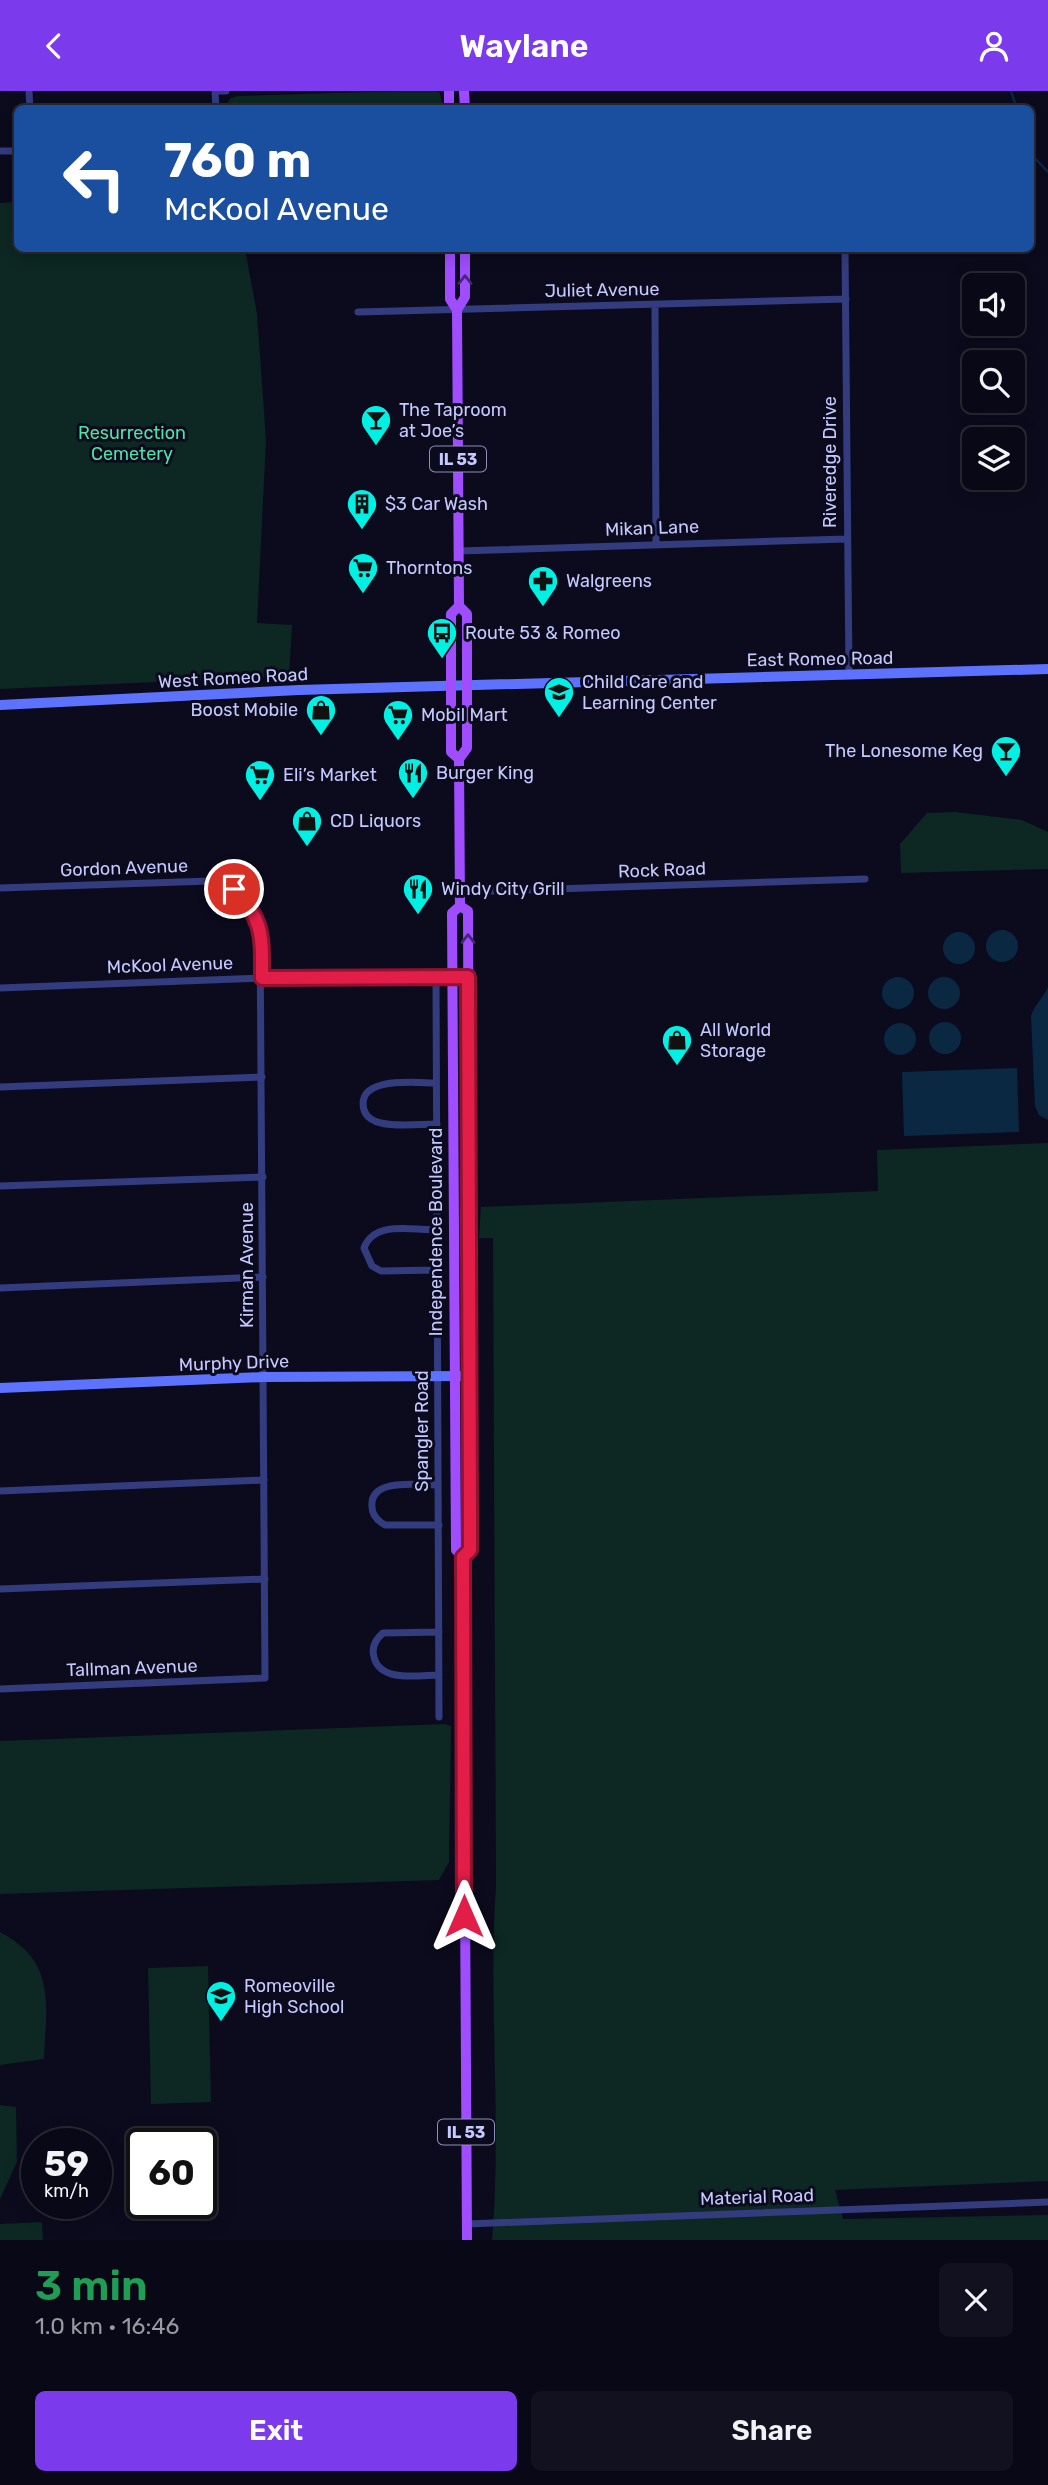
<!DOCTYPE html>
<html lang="en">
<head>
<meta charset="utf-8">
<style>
  body { margin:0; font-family:Rubik,sans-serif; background:#11111f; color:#f1f3f6; height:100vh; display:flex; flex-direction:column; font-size:26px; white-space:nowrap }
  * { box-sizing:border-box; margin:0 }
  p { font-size:23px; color:#989aa1 }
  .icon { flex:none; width:38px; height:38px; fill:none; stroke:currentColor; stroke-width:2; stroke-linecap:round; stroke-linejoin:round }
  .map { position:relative; height:2149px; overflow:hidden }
  .sheet { display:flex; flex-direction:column; background:#080816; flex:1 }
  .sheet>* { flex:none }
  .hud { position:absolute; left:14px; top:14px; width:1020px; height:147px; border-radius:10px; box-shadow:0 4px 18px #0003,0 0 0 2px #292935; background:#1a4fa0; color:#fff; overflow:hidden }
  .buttons { position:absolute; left:962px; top:182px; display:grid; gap:14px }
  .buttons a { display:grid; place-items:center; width:63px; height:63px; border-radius:10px; background:#080816; box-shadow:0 4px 18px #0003,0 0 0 2px #292935; font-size:35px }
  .speed { position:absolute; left:21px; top:2037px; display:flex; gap:14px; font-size:35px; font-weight:700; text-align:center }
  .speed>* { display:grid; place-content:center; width:91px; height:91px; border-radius:50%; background:#080816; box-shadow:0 4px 18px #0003,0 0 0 2px #292935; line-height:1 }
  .speed small { font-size:18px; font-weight:400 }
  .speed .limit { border:4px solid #111; border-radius:10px; background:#fff; color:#111 }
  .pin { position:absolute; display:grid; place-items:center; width:60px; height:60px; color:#fff; margin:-30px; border:4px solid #fff; border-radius:50%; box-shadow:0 2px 7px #0007 }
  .me { position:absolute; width:77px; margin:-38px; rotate:0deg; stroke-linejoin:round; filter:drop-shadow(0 0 5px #0008) }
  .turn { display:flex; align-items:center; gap:24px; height:147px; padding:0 35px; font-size:32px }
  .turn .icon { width:91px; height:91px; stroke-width:2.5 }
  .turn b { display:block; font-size:49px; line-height:60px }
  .round { display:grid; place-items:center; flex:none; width:74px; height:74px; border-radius:10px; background:#11111f }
  .headline { display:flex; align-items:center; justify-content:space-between; height:119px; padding:0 35px }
  h1 { font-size:42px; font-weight:600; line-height:52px; color:#1e9e55 }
  .action { display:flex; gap:14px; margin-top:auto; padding:14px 35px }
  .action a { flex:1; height:80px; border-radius:10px; background:#7c3aed; color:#fff; font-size:28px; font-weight:600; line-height:80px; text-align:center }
  .action a+a { background:#11111f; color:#f1f3f6 }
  header { display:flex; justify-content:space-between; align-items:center; height:91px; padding:0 35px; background:#7c3aed; color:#fff; font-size:32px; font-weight:600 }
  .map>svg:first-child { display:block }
  .green { fill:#0d2722 }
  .water { fill:#0a2841 }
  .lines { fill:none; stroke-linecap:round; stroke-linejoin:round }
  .stream { stroke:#0a2841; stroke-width:2.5 }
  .street { stroke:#333c7e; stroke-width:7 }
  .secondary { stroke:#5d73ff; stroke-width:10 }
  .primary { stroke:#a04dff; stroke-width:10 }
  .oneway { stroke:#472577 }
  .route-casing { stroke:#92132f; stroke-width:18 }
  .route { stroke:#e11d48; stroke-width:12 }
  .labels { text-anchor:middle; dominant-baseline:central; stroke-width:6; stroke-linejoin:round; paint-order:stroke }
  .shield { fill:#0b0b1d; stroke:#8e90bb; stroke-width:2 }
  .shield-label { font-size:16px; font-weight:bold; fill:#c6c9ff }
  .street-label { font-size:18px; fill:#c6c9ff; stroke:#0b0b1d }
  .poi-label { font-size:18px; fill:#c6c9ff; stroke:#0b0b1d; text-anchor:start }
  .park-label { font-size:18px; fill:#4fe2a6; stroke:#0b0b1d }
</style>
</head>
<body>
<header><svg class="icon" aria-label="back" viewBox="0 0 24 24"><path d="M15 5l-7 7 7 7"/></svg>Waylane<svg class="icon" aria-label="person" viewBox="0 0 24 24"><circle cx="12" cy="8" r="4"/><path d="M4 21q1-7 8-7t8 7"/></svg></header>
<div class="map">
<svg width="1048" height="2149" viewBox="0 0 1048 2149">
  <rect width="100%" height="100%" fill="#0b0b1d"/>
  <path class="green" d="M400 0H436L440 2 443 17H224L231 7 238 5Z
    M17 111 18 158H245L257 223 266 349 257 532 292 534 289 585 0 598V112Z
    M955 721 1022 729 1048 741V778L901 782 900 753 927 722Z
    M1048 1052V2090L835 2099 843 2128 1048 2124V2149H492C502 2031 488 1913 496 1794L493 1147H479L481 1116 878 1100 877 1059Z
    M445 1633 451 1635 449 1771 439 1789 0 1803V1650Z
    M0 1841C57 1871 46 1914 44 1968L0 1974Z
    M208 1875 211 2011 151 2013 148 1877Z
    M0 2014 16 2016 17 2071 0 2108Z
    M42 2131 43 2149H0V2133Z"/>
  <path class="water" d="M986 855a16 16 0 1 1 32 0a16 16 0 1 1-32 0Z
    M943 857a16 16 0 1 1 32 0a16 16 0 1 1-32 0Z
    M928 902a16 16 0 1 1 32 0a16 16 0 1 1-32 0Z
    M882 902a16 16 0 1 1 32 0a16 16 0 1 1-32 0Z
    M1048 896V1029L1039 1024 1035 1015 1031 925C1035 913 1043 907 1048 896Z
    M929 947a16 16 0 1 1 32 0a16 16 0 1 1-32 0Z
    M884 948a16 16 0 1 1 32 0a16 16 0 1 1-32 0Z
    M1017 977 1019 1041 904 1045 902 981Z"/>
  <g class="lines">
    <path class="stream" d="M1011 0 1017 18
      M1031 63 1048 81"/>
    <path class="street" d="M29 0 30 18
      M215 0 216 18
      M215 0H226
      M0 60H18
      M845 158 849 584
      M655 214 656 453
      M358 221 846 208
      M458 460 846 448
      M0 797 210 790C241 801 248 808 260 838L265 1587 0 1598
      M460 801 865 788
      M436 886 439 1626
      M0 897 262 887 468 886
      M436 992C417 992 355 984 364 1019 366 1026 374 1031 381 1032 398 1036 419 1033 437 1033
      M0 996 262 986
      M0 1095 263 1086
      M437 1139C413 1139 374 1129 364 1157L372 1175 381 1180 437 1179
      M0 1197 263 1186
      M438 1394C419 1394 369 1386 372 1416 372 1425 378 1430 385 1434H439
      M0 1400 264 1389
      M0 1498 265 1488
      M439 1541 383 1542C376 1548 371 1556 374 1566 380 1592 419 1584 439 1584
      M467 2133 1048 2111"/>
    <path class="secondary" d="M0 614 299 599 1048 578
      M0 1297 264 1286 470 1285"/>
    <path class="primary" d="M449 0V18
      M464 0 465 18
      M450 158V208L457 219 459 515 467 523V657L459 668 460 815 452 822 456 1459 463 1466
      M457 219 465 206V158
      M459 515 451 523V661L459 668
      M460 815 468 820 470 1421V1459L463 1466 467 2149"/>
  </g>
  <defs><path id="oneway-chevron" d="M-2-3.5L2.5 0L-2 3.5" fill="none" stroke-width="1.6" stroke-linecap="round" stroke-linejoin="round" transform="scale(1.75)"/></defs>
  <g class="oneway">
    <use href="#oneway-chevron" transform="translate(465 189) rotate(-90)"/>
    <use href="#oneway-chevron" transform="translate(468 848) rotate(-90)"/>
  </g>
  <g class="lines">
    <g class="route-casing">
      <path id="route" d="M234 798C264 829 262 845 262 887L468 886 470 1421V1459L463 1466 464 1825"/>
    </g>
    <use href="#route" class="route"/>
  </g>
  <defs>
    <g id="bar-pin" transform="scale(1.575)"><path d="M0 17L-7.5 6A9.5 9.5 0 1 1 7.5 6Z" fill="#00f1e3" stroke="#0b0b1d"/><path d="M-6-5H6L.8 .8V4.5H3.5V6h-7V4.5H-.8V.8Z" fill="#111"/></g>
    <g id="building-pin" transform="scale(1.575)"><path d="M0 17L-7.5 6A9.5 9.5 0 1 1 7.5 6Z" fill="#00f1e3" stroke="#0b0b1d"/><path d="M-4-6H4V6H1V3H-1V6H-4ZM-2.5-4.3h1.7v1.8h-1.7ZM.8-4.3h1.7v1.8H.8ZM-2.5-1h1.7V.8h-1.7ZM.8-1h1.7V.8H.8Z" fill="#111"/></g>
    <g id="supermarket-pin" transform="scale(1.575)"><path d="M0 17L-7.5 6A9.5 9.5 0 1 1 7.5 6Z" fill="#00f1e3" stroke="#0b0b1d"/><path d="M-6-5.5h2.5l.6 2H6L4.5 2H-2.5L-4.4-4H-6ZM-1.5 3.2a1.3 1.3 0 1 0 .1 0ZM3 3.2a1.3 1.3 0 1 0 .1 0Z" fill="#111"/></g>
    <g id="pharmacy-pin" transform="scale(1.575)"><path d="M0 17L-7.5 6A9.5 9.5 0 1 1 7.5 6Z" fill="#00f1e3" stroke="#0b0b1d"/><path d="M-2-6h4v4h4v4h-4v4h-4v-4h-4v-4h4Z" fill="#111"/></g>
    <g id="bus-pin" transform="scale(1.575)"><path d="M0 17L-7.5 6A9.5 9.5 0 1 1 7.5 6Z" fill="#00f1e3" stroke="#0b0b1d"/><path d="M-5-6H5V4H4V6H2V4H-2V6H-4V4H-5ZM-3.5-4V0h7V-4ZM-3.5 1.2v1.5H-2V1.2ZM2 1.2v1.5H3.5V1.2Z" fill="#111"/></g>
    <g id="school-pin" transform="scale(1.575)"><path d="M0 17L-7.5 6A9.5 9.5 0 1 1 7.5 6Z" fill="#00f1e3" stroke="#0b0b1d"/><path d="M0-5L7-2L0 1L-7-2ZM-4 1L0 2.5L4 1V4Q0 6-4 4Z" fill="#111"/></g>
    <g id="shop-pin" transform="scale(1.575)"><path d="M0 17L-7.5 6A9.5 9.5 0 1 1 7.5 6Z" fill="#00f1e3" stroke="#0b0b1d"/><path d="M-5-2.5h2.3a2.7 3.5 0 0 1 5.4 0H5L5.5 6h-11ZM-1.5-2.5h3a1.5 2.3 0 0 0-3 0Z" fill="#111"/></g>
    <g id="restaurant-pin" transform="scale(1.575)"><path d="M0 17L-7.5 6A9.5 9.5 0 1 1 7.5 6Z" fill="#00f1e3" stroke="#0b0b1d"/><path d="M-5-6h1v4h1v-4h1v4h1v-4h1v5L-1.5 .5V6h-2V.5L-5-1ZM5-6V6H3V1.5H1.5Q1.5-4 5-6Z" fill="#111"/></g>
  </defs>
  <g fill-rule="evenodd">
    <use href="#bar-pin" x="376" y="329"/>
    <use href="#building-pin" x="362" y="413"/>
    <use href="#supermarket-pin" x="363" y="477"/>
    <use href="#pharmacy-pin" x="543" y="490"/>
    <use href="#bus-pin" x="442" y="542"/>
    <use href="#school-pin" x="559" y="601"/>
    <use href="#shop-pin" x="321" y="619"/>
    <use href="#supermarket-pin" x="398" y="624"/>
    <use href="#bar-pin" x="1006" y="660"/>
    <use href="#restaurant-pin" x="413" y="682"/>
    <use href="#supermarket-pin" x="260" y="684"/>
    <use href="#shop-pin" x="307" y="730"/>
    <use href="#restaurant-pin" x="418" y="798"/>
    <use href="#shop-pin" x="677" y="949"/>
    <use href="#school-pin" x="221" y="1905"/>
  </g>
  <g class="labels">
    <g class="shield">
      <rect x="430" y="355.5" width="56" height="25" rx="5"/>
      <rect x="438" y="2028.5" width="56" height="25" rx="5"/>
    </g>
    <g class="shield-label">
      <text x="458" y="368">IL 53</text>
      <text x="466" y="2041">IL 53</text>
    </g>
    <g class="street-label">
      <text transform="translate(602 199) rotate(-1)">Juliet Avenue</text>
      <text transform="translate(830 371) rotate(-90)">Riveredge Drive</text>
      <text transform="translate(652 437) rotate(-2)">Mikan Lane</text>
      <text transform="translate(820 568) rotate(-1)">East Romeo Road</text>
      <text transform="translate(233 587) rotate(-3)">West Romeo Road</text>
      <text transform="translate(124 777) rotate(-2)">Gordon Avenue</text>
      <text transform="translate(662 779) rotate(-2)">Rock Road</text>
      <text transform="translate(170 874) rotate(-2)">McKool Avenue</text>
      <text transform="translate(436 1141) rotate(-90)">Independence Boulevard</text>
      <text transform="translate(247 1174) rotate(-90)">Kirman Avenue</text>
      <text transform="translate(234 1272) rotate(-2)">Murphy Drive</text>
      <text transform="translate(422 1340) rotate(-90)">Spangler Road</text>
      <text transform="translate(132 1577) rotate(-2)">Tallman Avenue</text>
      <text transform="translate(757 2106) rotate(-2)">Material Road</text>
    </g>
    <g class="poi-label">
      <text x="399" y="319">The Taproom<tspan x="399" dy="21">at Joe’s</tspan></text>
      <text x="385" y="413">$3 Car Wash</text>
      <text x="386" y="477">Thorntons</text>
      <text x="566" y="490">Walgreens</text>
      <text x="465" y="542">Route 53 &amp; Romeo</text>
      <text x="582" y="591">Child Care and<tspan x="582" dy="21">Learning Center</tspan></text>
      <text x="298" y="619" text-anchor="end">Boost Mobile</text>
      <text x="421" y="624">Mobil Mart</text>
      <text x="983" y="660" text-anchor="end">The Lonesome Keg</text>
      <text x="436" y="682">Burger King</text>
      <text x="283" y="684">Eli’s Market</text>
      <text x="330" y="730">CD Liquors</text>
      <text x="441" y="798">Windy City Grill</text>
      <text x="700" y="939">All World<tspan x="700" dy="21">Storage</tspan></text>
      <text x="244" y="1895">Romeoville<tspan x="244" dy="21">High School</tspan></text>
    </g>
    <g class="park-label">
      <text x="132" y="342">Resurrection<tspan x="132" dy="21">Cemetery</tspan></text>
    </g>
  </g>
</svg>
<div class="buttons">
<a><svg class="icon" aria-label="sound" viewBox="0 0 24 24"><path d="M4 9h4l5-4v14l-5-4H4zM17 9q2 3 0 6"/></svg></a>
<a><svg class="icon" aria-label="search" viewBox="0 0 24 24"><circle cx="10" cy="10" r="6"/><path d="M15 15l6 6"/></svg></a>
<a><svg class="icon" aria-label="layers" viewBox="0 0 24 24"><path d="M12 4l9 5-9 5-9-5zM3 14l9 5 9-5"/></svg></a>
</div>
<div class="speed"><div>59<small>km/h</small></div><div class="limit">60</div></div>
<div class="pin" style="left:234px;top:798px;background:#d93025"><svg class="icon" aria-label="arrive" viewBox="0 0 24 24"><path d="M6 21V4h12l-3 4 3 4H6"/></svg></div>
<svg class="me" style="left:464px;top:1825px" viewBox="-20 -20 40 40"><path d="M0-17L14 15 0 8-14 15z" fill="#e11d48" stroke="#fff" stroke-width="4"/></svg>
<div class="hud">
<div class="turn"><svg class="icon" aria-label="left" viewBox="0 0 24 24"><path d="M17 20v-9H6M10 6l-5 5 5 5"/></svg><div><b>760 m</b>McKool Avenue</div></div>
</div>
</div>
<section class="sheet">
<div class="headline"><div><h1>3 min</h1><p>1.0 km · 16:46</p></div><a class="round"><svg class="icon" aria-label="close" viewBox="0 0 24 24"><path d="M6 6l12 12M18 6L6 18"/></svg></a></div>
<div class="action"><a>Exit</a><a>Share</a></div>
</section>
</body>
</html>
